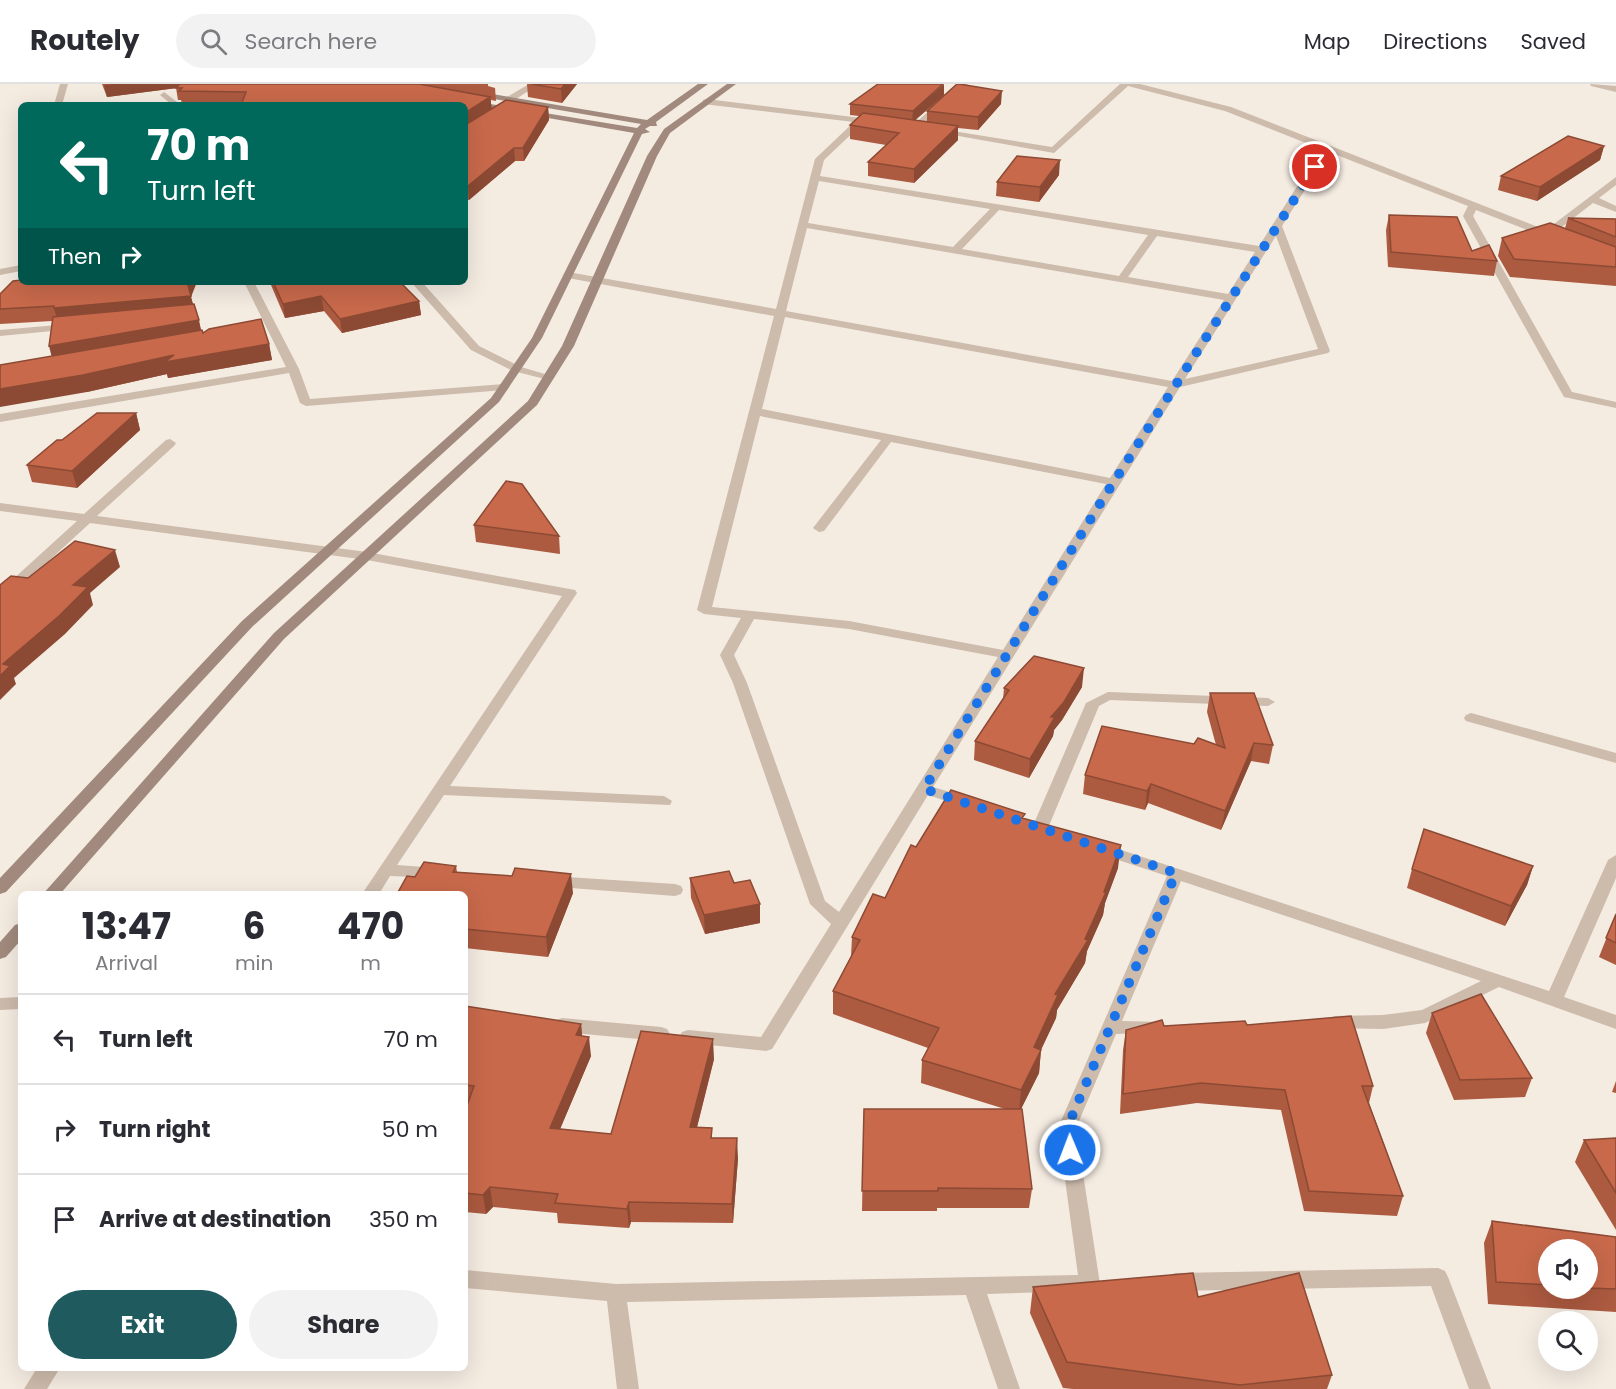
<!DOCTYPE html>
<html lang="en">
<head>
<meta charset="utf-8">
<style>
  body { margin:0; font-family:Poppins,sans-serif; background:#f2f2f3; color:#2b2b33; height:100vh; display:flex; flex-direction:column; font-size:22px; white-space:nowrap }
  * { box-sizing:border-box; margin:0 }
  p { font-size:20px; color:#7c7c81 }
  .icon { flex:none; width:33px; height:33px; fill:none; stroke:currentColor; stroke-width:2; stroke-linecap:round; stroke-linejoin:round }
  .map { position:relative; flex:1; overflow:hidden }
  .panel { position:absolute; left:18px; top:807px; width:450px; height:480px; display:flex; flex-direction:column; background:#fff; border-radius:9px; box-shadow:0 6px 24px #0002 }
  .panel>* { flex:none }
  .hud { position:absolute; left:18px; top:18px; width:450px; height:183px; border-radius:9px; box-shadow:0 6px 24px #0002; background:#00695c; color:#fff; overflow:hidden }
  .buttons { position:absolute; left:1538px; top:1155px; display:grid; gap:12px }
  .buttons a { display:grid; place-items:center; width:60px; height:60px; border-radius:50%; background:#fff; box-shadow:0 6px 24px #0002; font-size:30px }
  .pin { position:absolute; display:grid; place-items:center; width:51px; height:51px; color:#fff; margin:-26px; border:3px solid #fff; border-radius:50%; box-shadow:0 2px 6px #0007 }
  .me { position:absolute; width:66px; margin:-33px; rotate:359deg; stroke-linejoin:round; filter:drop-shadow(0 0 4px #0008) }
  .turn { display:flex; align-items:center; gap:21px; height:126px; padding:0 30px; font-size:27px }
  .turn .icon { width:78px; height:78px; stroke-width:2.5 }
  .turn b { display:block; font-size:42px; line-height:51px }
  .then { display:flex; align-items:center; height:57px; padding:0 30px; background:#0003; gap:12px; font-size:22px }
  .eta { display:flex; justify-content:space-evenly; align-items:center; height:102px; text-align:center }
  .eta b { font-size:36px; font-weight:700; line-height:42px }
  .cta { display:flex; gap:12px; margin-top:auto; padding:12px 30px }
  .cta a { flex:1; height:69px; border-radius:36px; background:#1f5a5e; color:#fff; font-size:24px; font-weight:700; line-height:69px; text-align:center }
  .cta a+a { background:#f2f2f3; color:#2b2b33 }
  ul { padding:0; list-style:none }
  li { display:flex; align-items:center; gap:18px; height:90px; padding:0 30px; border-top:2px solid #e1e1e2 }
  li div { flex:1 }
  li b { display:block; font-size:22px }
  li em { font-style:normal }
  header { display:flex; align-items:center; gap:36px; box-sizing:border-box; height:84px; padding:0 30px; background:#fff; border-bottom:2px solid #e1e1e2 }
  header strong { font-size:28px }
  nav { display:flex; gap:33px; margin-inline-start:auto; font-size:21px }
  .search { width:420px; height:54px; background:#f2f2f3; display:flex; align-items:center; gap:15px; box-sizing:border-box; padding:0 21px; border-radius:33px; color:#7c7c81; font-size:22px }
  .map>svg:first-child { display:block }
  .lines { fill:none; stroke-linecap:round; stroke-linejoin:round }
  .lane { fill:#cdbbac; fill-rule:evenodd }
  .street { fill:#cdbbac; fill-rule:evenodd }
  .secondary { fill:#a18a7d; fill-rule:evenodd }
  .wall { fill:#ac5a40; fill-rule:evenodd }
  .shaded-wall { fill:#8c4a34 }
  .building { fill:#c8694b; stroke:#8c4a34; stroke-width:1.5 }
  .route { stroke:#1a73e8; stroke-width:10; stroke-dasharray:0 18 }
</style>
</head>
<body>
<header>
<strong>Routely</strong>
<div class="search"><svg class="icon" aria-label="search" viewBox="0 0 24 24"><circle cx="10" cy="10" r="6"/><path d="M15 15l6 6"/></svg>Search here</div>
<nav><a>Map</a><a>Directions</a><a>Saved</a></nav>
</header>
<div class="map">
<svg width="1616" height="1305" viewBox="0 0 1616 1305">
  <rect width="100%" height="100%" fill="#f4ebe1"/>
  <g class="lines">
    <path class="lane" d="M1590 0 1616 2V8L1591 2Z"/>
    <path class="street" d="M60 0H68L62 21H54Z
      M529 0H539L513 17 505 27 465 52V45L499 23 507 13Z
      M959 0H968L918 46H912V42Z
      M1120 0H1140L1231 23 1546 146 1616 93V101L1599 114 1616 122V128L1593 119 1554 149V153L1543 152 1476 126 1473 132 1572 308 1616 318V324L1564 313 1463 132 1468 122 1329 68 1282 142 1330 267 1328 269 1180 303 933 703 973 715 975 719 973 723 967 724 928 711 772 965 766 967 682 958 679 953 682 948 688 946 761 953 831 840 810 820 733 599 720 571 741 534 704 530 697 526 774 232 568 194 563 191 568 188 776 225 815 75 854 38 703 20V16L706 15 869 35V39H863L824 76 820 92 1259 162 1321 65 1225 27 1128 2 1054 69 936 48 940 45 1052 63ZM819 97 990 125 953 163 808 139ZM999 126 1148 151 1119 192 962 165ZM807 144 1224 216 1172 297 786 227ZM1157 152 1255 168 1228 210 1128 193ZM1276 152 1318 265 1185 295 1267 166ZM785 233 1168 303 1110 394 762 325ZM760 332 881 356 813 444 819 448 824 447 891 358 1106 400 1003 566 849 537 712 523ZM754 535 849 545 998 573 839 828 825 817 747 599 734 571Z
      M164 8 181 21H172L160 11Z
      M21 181V187L0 191V185Z
      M244 198H254L299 285 310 315 504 300 510 303 504 306 306 322 300 319 289 289 0 338V330L286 283Z
      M411 198H422L479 262 521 283 555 293 549 296 513 287 471 266Z
      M69 240 73 241V245L0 252V246Z
      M170 355 176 359 174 362 97 432 367 468 575 506 577 509 450 702 664 712 672 717 670 721 444 711 397 781 437 784 443 786 445 790 443 794 390 792 379 810H362L562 512 367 476 90 439 5 517 0 518V507L77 437 0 427V419L84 430 166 356Z
      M1108 608 1268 614 1275 618 1268 622 1110 616 1099 622 1048 744 1040 749 1034 748 1032 744 1086 619Z
      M1471 629 1616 669V679L1466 637 1464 634 1466 631Z
      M1100 759 1549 907 1608 776 1616 771V794L1564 913 1616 931V945L1499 903 1425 939 1383 945 1329 944 1326 939 1329 934 1335 932 1383 931 1422 926 1481 897 1181 797 1122 937 1161 938 1164 943 1161 948 1116 950 1076 1044 1100 1200 1097 1206 1090 1209 1084 1207 987 1210 1020 1305H998L966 1211 627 1218 639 1305H617L607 1217 465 1204V1186L616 1200 1078 1191 1058 1044 1167 792 1094 768 1092 764Z
      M551 792 675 800 681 802 683 806 681 810 675 812 545 802 543 798 545 794Z
      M21 913V925L0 926V914Z
      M562 934 661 943 667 945 670 950 667 955 661 957 562 948 556 946 553 941 556 936Z
      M1438 1184 1445 1187 1448 1193 1491 1305H1469L1431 1202 1175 1207 1168 1204 1165 1198 1168 1192 1175 1189Z
      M37 1284H60L47 1305H24Z"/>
    <path class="secondary" d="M698 0H708L656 38 657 42H650L645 45 650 48 642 50 542 254 499 318 252 543 6 808 0 810V794L242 537 491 314 532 254 634 49 468 20 472 17 637 44 641 40 477 12 474 11V7L647 36Z
      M727 0H736L670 49 657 72 574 262 537 321 284 555 60 810H43L274 549 528 317 562 262 647 72 664 45Z
      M21 839V856L6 873 0 875V858L15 841Z"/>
  </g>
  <path class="wall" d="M102 0H488V2L495 4 496 17 491 16V24L548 23 549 36 524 77H515L469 116 465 115V21L241 20 182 19 181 16H178L176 4 107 13Z
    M527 0H577L562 19 528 13Z
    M944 11 915 36 927 38V27L1001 20 978 46 958 44V56L914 99 868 92V78L886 61 850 55V41L859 32 850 31V20Z
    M1604 62 1600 76 1537 117 1498 106 1501 92Z
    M1059 91 1039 118 996 112 997 98Z
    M1389 131 1472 167 1497 177 1494 192 1388 183 1386 146Z
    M1568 134 1616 135V202L1510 193 1498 172 1502 154 1565 144Z
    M260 198H400L419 217 421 231 342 249 324 227 285 234 271 201H262Z
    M0 210 191 213 201 246 203 249 269 260 272 276 168 294 167 290 87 308 52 272V237L0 240Z
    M136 329 140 346 77 404 32 398 27 381 62 356Z
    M474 441 559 452 560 470 476 458Z
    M1082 603 1062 636 1054 646 1053 652 1029 694 974 676 975 657 1003 615 1004 604Z
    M1210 609 1273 661 1269 680 1251 677 1221 746 1148 719 1145 726 1083 710 1085 691 1194 660 1216 661 1207 628Z
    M1024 735 1118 784 1105 819 1103 831 1087 867 1085 879 1057 926 1056 934 1041 966 1039 989 1021 1025 1032 1105 1029 1124H937V1127H862L864 1025H1005L921 999 922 976 928 964 833 930V907L851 872 852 853 885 814 916 763Z
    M456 782 457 788 573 809 548 873 465 864V810L415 793Z
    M1533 782 1527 801 1505 842 1407 804 1412 785Z
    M690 794 734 799 760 820V839L705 850 691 814Z
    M1616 830V881L1599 873Z
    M465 922 581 940 582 952 591 972 560 1045 611 1050 714 975 697 1043 712 1044V1054L738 1074 733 1139 631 1138 629 1144 558 1139 557 1129 493 1123 486 1130 465 1128V1027L467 1020H465Z
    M1432 929 1532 994 1525 1013 1454 1016 1426 949Z
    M1247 941 1373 1002 1369 1019 1403 1112 1397 1132 1304 1127 1281 1026 1197 1019 1120 1030 1123 966 1126 946 1164 942Z
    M1616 997V1009L1612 1008Z
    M1616 1054V1146L1575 1078 1584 1056Z
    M1492 1137 1616 1153V1228L1488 1220 1484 1159ZM1548 1166H1587V1204H1548Z
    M1033 1203 1198 1213 1332 1291 1327 1305H1073L1063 1304 1030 1229Z"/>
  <path class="shaded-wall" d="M113 0H193V2L107 13 104 1Z
    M565 0H577L562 19 561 5Z
    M944 0V11L912 39 913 27Z
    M1002 7 1001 20 978 46V33Z
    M490 13 492 25 465 42V29Z
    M548 23 549 36 524 77 523 64Z
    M958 42V56L914 99V85Z
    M1604 62 1600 76 1537 117 1540 103Z
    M514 64 515 77 469 116 468 102Z
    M1060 76 1059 91 1039 118 1040 103Z
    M189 198H197L191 213 194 226 58 239 54 224 188 201Z
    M321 212 324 227 285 234 283 220Z
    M419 217 421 231 342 249 340 235Z
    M199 236 202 251 53 278 49 262Z
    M269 260 272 276 168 294 167 290 87 308 0 323V305L174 271Z
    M136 329 140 346 77 404 72 387Z
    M115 466 120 483 90 509 93 521 65 550 14 594 16 600 0 616V592L3 580 73 501Z
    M1084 584 1082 603 1062 636 1054 646 1053 652 1029 694 1030 675 1051 633Z
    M1254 659 1251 677 1221 746 1225 727Z
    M1151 700 1148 719 1145 726 1147 707Z
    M1121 761 1118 784 1105 819 1103 831 1087 867 1085 879 1057 926 1056 934 1033 982 1041 966 1039 989 1019 1029 1021 1006 1034 963 1055 910 1085 855Z
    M1533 782 1527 801 1505 842 1511 822Z
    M571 790 573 809 548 873 546 853Z
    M760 820V839L705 850 704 831Z
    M581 940 583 960 576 951Z
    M589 953 591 972 552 1064 550 1044Z
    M713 955 714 975 692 1063 690 1043Z
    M737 1054 738 1074 733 1139 732 1120Z
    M490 1103 493 1123 486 1130 483 1111Z
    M629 1118 631 1138 629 1144 627 1125Z"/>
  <path class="building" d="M180 0H419L490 13 465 29V21H241L246 8 179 7 182 4H176Z
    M531 0H565L561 5Z
    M878 0H943L913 27 850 20Z
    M957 0H959L1002 7 978 33 927 27Z
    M506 16 548 23 523 64H514L468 102H465V41Z
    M863 29 958 42 914 85 868 78 899 49 850 41Z
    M1568 52 1604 62 1540 103 1501 92Z
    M1017 72 1060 76 1040 103 997 98Z
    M1389 131 1457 133 1472 167 1489 161 1497 177 1391 168Z
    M1568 134 1616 135V153Z
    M1550 139 1616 163V183L1514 175 1502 154Z
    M21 196V198H189L188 201 191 212 54 224V222L0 225V210L13 197Z
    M273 198H400L419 217 340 235 321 212 283 220Z
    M194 220 199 236 49 262 53 233Z
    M261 235 269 260 165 278 174 271 83 291 0 305V281L202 246 203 249 209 245Z
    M97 329H136L72 387 27 381 57 356H62Z
    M506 397 522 400 559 452 474 441Z
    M75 457 115 466 73 501 88 503 59 532 3 580 10 582 0 592V501L11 492 28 494Z
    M1034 572 1084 584 1064 618 1051 633H1055L1030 675 975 657 1009 606 1004 604Z
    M1210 609H1254L1273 661 1254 659 1225 727 1151 700 1147 707 1085 691 1102 642 1194 660 1198 654 1225 664Z
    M951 706 1025 730 1022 734 1121 761 1104 808H1106L1085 855 1088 856 1055 910 1058 911 1034 963 1041 966 1021 1006 922 976 939 944 833 907 860 856 852 853 873 810 885 814 911 761 916 763Z
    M1424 745 1533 782 1511 822 1412 785Z
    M424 778 456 782 453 788 512 792 515 784 571 790 546 853 465 845V810H397L407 792 415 793Z
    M729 787 734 799 750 796 760 820 704 831 690 794Z
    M1616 830V859L1606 854Z
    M1481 910 1532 994 1460 996 1432 929Z
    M465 922 581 940 576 951 589 953 550 1044 611 1050 641 947 713 955 690 1043 712 1044 711 1054H737L732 1120 629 1118 627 1125 555 1119 558 1110 490 1103 483 1111 465 1109V1027L474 1002 465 1001Z
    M1351 932 1373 1002H1362L1403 1112 1309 1107 1285 1006 1201 999 1123 1010 1126 946 1162 936 1164 942 1245 937 1247 941Z
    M864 1025H1022L1032 1105 938 1104V1107H862Z
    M1616 1054V1109L1584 1056Z
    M1492 1137 1616 1153V1205L1587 1204V1166H1548V1201L1496 1198Z
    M1193 1189 1198 1213 1299 1189 1332 1291 1240 1301 1067 1278 1033 1203Z"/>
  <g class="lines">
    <path class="route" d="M1070 1066 1067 1044 1176 789 924 705 1103 415 1315 83"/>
  </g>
</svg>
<div class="buttons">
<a><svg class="icon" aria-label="sound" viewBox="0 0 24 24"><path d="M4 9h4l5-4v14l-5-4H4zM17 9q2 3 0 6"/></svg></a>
<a><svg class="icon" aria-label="search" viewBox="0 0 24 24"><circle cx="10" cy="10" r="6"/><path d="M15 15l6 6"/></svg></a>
</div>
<div class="pin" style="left:1315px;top:83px;background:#d93025"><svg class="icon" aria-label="arrive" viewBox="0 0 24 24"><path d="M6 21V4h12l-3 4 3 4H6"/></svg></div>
<svg class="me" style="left:1070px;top:1066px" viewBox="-20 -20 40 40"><circle r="17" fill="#1a73e8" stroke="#fff" stroke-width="3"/><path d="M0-11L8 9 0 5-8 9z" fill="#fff"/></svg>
<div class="hud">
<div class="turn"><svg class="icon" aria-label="left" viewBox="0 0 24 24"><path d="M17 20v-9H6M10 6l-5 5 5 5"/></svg><div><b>70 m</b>Turn left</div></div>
<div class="then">Then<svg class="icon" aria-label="right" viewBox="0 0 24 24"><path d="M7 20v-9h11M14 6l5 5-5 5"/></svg></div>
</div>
<section class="panel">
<div class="eta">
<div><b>13:47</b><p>Arrival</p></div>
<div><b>6</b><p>min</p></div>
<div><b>470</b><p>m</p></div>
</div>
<ul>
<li><svg class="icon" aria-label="left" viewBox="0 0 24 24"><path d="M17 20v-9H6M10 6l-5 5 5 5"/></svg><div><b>Turn left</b></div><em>70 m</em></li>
<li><svg class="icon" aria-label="right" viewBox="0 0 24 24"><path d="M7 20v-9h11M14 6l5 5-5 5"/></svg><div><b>Turn right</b></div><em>50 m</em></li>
<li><svg class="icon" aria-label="arrive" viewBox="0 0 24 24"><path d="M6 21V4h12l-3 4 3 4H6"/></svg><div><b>Arrive at destination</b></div><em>350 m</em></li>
</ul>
<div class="cta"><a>Exit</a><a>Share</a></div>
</section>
</div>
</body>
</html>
